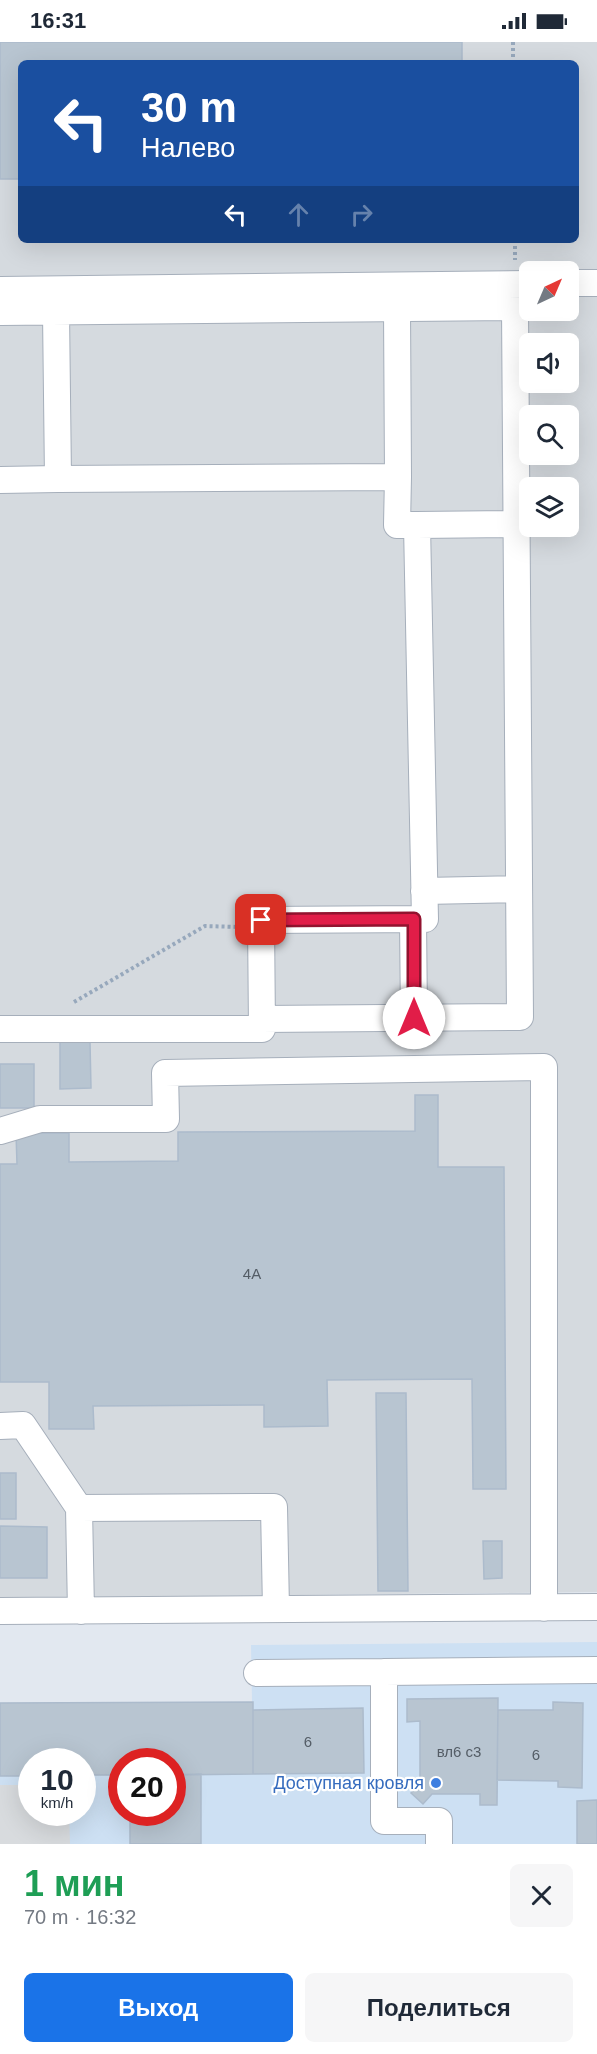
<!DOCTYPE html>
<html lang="ru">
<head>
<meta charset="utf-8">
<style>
  body { margin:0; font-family:Arial,sans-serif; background:#f6f6f7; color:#1f2937; height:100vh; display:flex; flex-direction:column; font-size:22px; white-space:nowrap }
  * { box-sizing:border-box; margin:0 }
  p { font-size:20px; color:#747a83 }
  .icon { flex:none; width:33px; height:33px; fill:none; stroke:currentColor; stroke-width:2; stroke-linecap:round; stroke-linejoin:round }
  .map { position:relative; height:1802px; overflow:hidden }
  .details { display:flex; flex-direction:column; background:#fff; flex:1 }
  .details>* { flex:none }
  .banner { position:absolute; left:18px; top:18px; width:561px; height:183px; border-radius:9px; box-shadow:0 6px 24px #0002; background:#1a4fa0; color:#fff; overflow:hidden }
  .needle { width:39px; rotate:44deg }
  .fabs { position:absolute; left:519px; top:219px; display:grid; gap:12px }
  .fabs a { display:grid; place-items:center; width:60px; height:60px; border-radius:9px; background:#fff; box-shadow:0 6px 24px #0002; font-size:30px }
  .speed { position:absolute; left:18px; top:1706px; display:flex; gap:12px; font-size:30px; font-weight:700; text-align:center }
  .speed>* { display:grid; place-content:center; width:78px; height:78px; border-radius:50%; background:#fff; box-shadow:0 6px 24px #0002; line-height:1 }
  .speed small { font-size:15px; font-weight:400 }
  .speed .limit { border:9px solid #d22; background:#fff; color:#111 }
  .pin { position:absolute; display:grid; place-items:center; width:51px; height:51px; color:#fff; margin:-26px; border-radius:12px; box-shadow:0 3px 9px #0006 }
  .me { position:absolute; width:66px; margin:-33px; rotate:0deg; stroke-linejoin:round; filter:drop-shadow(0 0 4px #0008) }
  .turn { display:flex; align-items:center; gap:21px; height:126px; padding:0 24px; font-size:27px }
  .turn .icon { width:78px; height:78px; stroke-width:2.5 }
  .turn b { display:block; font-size:42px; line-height:51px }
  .lanes { display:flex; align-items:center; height:57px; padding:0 24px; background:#0003; justify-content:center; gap:30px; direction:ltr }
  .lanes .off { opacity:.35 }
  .round { display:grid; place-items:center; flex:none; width:63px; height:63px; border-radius:9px; background:#f6f6f7 }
  .headline { display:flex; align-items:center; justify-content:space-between; height:102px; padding:0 24px }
  h1 { font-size:36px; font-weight:700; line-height:45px; color:#1e9e55 }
  .cta { display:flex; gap:12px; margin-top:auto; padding:12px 24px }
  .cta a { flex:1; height:69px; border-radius:9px; background:#1a73e8; color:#fff; font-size:24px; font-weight:700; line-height:69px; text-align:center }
  .cta a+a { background:#f6f6f7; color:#1f2937 }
  .status { display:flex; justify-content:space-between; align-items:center; height:42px; padding:0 30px; background:#fff; direction:ltr }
  .status svg { height:16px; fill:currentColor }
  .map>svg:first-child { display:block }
  .commercial { fill:#cde0f3; fill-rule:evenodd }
  .industrial { fill:#d5dadf; fill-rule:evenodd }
  .parking { fill:#d8dbde }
  .building { fill:#b8c5d1; stroke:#acbbcc; stroke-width:1.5 }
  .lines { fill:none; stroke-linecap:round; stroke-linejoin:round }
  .minor-casing { stroke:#a6afbb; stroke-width:28 }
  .path { stroke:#97a8bc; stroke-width:4; stroke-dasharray:3 3; stroke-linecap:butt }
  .minor { stroke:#fff; stroke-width:26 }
  .route-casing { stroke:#92132f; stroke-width:15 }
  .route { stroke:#e11d48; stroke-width:10 }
  .shop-dot { fill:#3f7fe0; stroke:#fff; stroke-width:2 }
  .labels { text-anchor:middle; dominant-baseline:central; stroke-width:4.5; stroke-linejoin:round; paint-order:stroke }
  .number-label { font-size:15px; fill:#545d66 }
  .shop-label { font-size:18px; fill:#366cbe; stroke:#fff; text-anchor:end }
</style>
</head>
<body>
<div class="status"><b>16:31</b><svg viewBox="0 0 49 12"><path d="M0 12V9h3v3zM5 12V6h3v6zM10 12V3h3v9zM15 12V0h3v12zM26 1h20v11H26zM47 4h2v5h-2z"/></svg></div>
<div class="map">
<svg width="597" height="1802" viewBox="0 0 597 1802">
  <rect width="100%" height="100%" fill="#e2e8f0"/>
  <path class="commercial" d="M597 1600V1802H0V1661L252 1660 251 1603ZM32 1719H82V1770H32ZM122 1719H172V1770H122Z"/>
  <path class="industrial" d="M0 0H597V1550L0 1556ZM21 21H576V198H21ZM530 230H568V268H530ZM530 302H568V340H530ZM530 374H568V412H530ZM530 446H568V484H530Z"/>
  <path class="parking" d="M0 1743H31L32 1770H69L70 1802H0Z"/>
  <path class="building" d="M0 0H462V21H21V137H0Z
    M60 1000H90L91 1046 60 1047Z
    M0 1022H34V1066H0Z
    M415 1053H438V1125H504L506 1447H473L472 1337 327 1338 328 1384 264 1385V1363L93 1364 94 1387H49V1340H0V1122H17L16 1091H69V1120L178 1119V1090L415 1089Z
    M376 1351H406L408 1549H378Z
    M0 1431H16V1477H0Z
    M0 1484 47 1485V1536H0Z
    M483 1499H502V1536L484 1537Z
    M498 1656 497 1763H480V1752H432L423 1762 411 1751 420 1742V1679L407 1680V1657Z
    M253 1660V1732L172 1733V1719H122V1733H82V1719H32V1734H0V1661Z
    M553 1660 583 1661 582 1746 558 1745V1739L497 1738 498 1668H553Z
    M363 1666 364 1731 253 1732V1668Z
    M201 1732V1802H130V1770H172V1733Z
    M597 1758V1802H577V1759Z"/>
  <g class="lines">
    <g class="minor-casing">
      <path id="minor" d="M568 241H597
        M0 248 530 242
        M0 270 515 265 520 975 262 977
        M398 435 397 483H417
        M58 437 398 435 397 267
        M0 438 58 437 56 270
        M424 849 519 847
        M413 877 414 976
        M0 987H262L261 878 425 877 417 483 516 482
        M0 1089 40 1077H166L165 1031 544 1025V1566
        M0 1384 23 1383 79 1466
        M0 1569 597 1565
        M81 1569 79 1466 274 1465 276 1567
        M384 1630 597 1628
        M257 1631 384 1630V1779H439V1802"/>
    </g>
    <path class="path" d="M513 0V21
      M515 198V218
      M74 960 205 884 238 885"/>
    <use href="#minor" class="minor"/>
  </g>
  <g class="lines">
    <g class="route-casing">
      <path id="route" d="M261 878 414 877V976"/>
    </g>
    <use href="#route" class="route"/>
  </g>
  <circle class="shop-dot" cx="436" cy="1741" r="6"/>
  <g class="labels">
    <g class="number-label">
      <text x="252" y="1231">4А</text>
      <text x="308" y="1699">6</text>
      <text x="459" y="1709">вл6 с3</text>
      <text x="536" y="1712">6</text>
    </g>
    <g class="shop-label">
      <text x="424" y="1741">Доступная кровля</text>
    </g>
  </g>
</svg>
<div class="fabs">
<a><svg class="needle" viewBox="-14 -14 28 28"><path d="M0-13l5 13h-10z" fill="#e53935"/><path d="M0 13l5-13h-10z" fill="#747a83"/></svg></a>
<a><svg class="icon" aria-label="sound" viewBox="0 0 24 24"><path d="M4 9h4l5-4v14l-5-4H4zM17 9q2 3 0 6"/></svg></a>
<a><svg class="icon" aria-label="search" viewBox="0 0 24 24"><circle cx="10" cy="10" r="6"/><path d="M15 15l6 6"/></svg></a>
<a><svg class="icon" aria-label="layers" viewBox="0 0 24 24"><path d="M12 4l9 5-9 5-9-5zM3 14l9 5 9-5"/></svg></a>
</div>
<div class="speed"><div>10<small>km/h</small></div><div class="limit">20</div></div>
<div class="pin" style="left:261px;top:878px;background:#d93025"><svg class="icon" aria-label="arrive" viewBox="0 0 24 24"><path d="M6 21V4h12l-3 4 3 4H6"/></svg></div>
<svg class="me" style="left:414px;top:976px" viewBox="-20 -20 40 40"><circle r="19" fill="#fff"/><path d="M0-13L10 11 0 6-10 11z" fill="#e11d48"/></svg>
<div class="banner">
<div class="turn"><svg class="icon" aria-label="left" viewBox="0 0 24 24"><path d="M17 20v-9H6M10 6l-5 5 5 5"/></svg><div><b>30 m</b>Налево</div></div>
<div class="lanes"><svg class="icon" aria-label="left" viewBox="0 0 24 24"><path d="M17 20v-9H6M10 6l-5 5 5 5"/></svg><svg class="icon off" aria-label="ahead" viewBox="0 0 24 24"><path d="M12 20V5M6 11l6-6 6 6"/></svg><svg class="icon off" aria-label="right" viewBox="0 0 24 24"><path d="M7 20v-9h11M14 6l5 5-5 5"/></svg></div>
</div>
</div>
<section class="details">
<div class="headline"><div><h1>1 мин</h1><p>70 m · 16:32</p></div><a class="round"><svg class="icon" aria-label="close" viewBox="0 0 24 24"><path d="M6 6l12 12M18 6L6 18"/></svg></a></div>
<div class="cta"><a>Выход</a><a>Поделиться</a></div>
</section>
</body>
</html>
